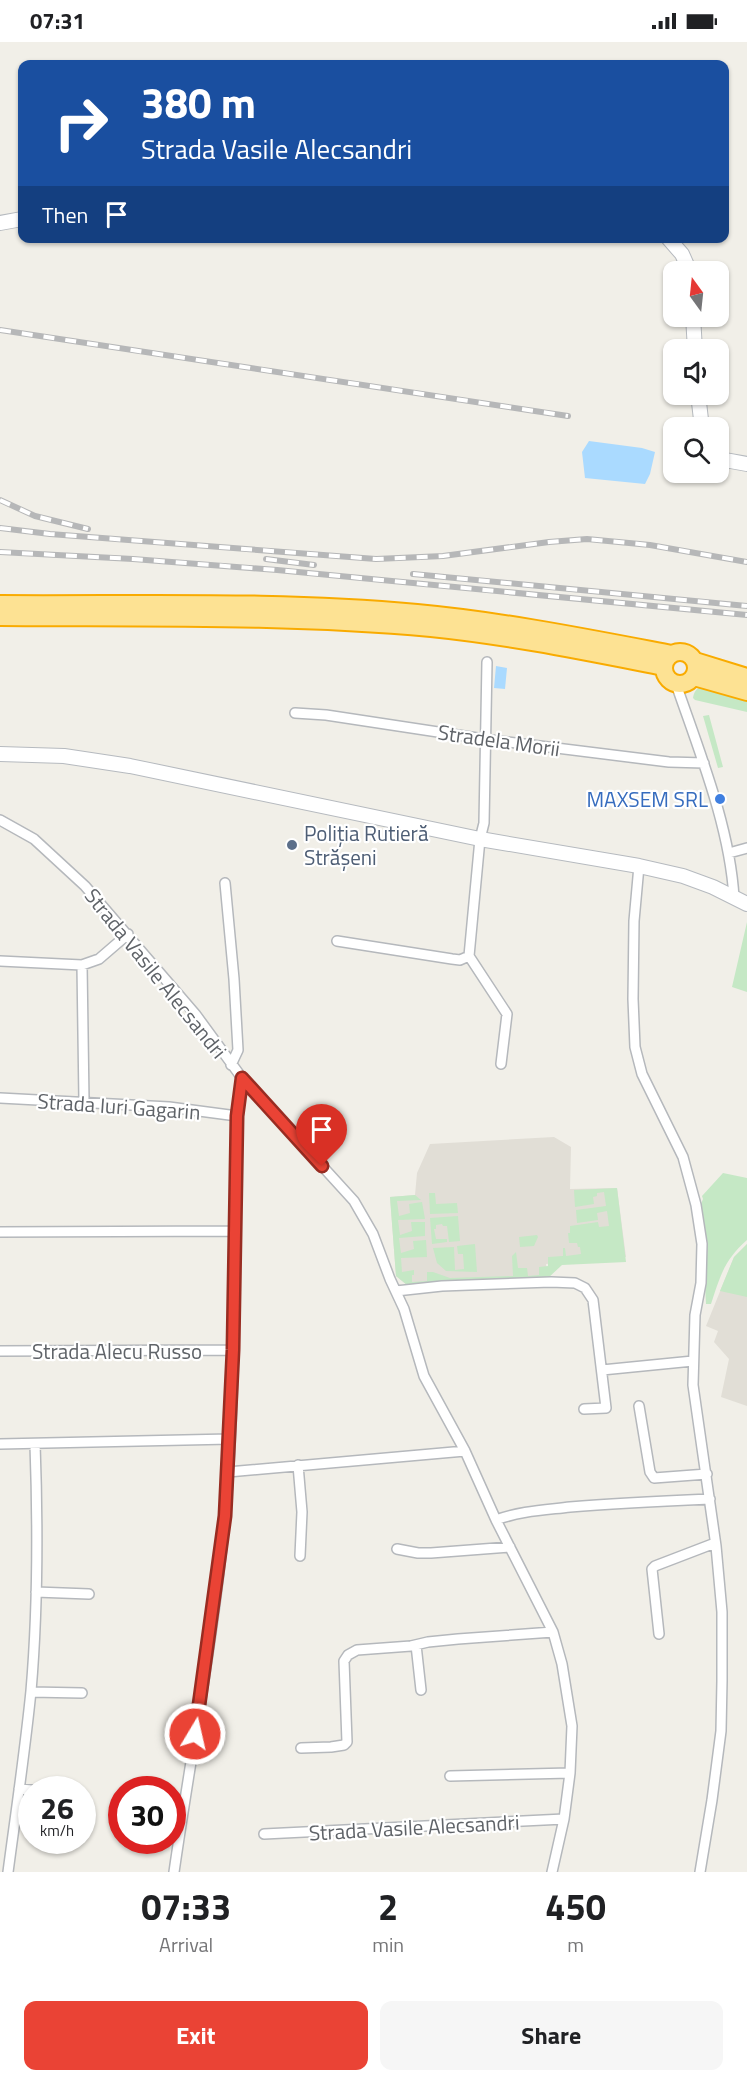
<!DOCTYPE html>
<html lang="en">
<head>
<meta charset="utf-8">
<style>
  body { margin:0; font-family:"Titillium Web",sans-serif; background:#f6f6f6; color:#202124; height:100vh; display:flex; flex-direction:column; font-size:22px; white-space:nowrap }
  * { box-sizing:border-box; margin:0 }
  p { font-size:20px; color:#757577 }
  .icon { flex:none; width:33px; height:33px; fill:none; stroke:currentColor; stroke-width:2; stroke-linecap:round; stroke-linejoin:round }
  .map { position:relative; height:1830px; overflow:hidden }
  .sheet { display:flex; flex-direction:column; background:#fff; flex:1 }
  .sheet>* { flex:none }
  .hud { position:absolute; left:18px; top:18px; width:711px; height:183px; border-radius:12px; box-shadow:0 2px 4px #0004; background:#1a4fa0; color:#fff; overflow:hidden }
  .needle { width:39px; rotate:345deg }
  .controls { position:absolute; left:663px; top:219px; display:grid; gap:12px }
  .controls a { display:grid; place-items:center; width:66px; height:66px; border-radius:12px; background:#fff; box-shadow:0 2px 4px #0004; font-size:30px }
  .speed { position:absolute; left:18px; top:1734px; display:flex; gap:12px; font-size:30px; font-weight:700; text-align:center }
  .speed>* { display:grid; place-content:center; width:78px; height:78px; border-radius:50%; background:#fff; box-shadow:0 2px 4px #0004; line-height:1 }
  .speed small { font-size:15px; font-weight:400 }
  .speed .limit { border:9px solid #d22; background:#fff; color:#111 }
  .pin { position:absolute; display:grid; place-items:center; width:51px; height:51px; color:#fff; margin:-62px -26px; border-radius:50% 50% 50% 0; rotate:-45deg; box-shadow:0 0 6px #0007 }
  .pin .icon { rotate:45deg }
  .me { position:absolute; width:66px; margin:-33px; rotate:9deg; stroke-linejoin:round; filter:drop-shadow(0 0 4px #0008) }
  .turn { display:flex; align-items:center; gap:21px; height:126px; padding:0 24px; font-size:27px }
  .turn .icon { width:78px; height:78px; stroke-width:2.5 }
  .turn b { display:block; font-size:42px; line-height:51px }
  .then { display:flex; align-items:center; height:57px; padding:0 24px; background:#0003; gap:12px; font-size:22px }
  .eta { display:flex; justify-content:space-evenly; align-items:center; height:102px; text-align:center }
  .eta b { font-size:36px; font-weight:700; line-height:42px }
  .action { display:flex; gap:12px; margin-top:auto; padding:12px 24px }
  .action a { flex:1; height:69px; border-radius:12px; background:#ea4335; color:#fff; font-size:24px; font-weight:700; line-height:69px; text-align:center }
  .action a+a { background:#f6f6f6; color:#202124 }
  .status { display:flex; justify-content:space-between; align-items:center; height:42px; padding:0 30px; background:#fff; direction:ltr }
  .status svg { height:16px; fill:currentColor }
  .map>svg:first-child { display:block }
  .education { fill:#e1ded6 }
  .green { fill:#c5e8c5 }
  .water { fill:#aadaff }
  .lines { fill:none; stroke-linecap:round; stroke-linejoin:round }
  .street-casing { stroke:#b5b8bc; stroke-width:12 }
  .secondary-casing { stroke:#b6babf; stroke-width:16 }
  .highway-casing { stroke:#f9ab00; stroke-width:20 }
  .street { stroke:#fff; stroke-width:9 }
  .secondary { stroke:#fff; stroke-width:14 }
  .highway { stroke:#fde293; stroke-width:16 }
  .rail-casing { stroke:#b6b7b8; stroke-width:6 }
  .rail { stroke:#fff; stroke-width:4; stroke-dasharray:11; stroke-linecap:butt }
  .route-casing { stroke:#982c22; stroke-width:15 }
  .route { stroke:#ea4335; stroke-width:10 }
  .shop-dot { fill:#3f7fe0; stroke:#fff; stroke-width:2 }
  .service-dot { fill:#5c6f8a; stroke:#fff; stroke-width:2 }
  .labels { text-anchor:middle; dominant-baseline:central; stroke-width:4.5; stroke-linejoin:round; paint-order:stroke }
  .street-label { font-size:21px; fill:#5f6368; stroke:#fff }
  .shop-label { font-size:21px; fill:#366cbe; stroke:#fff; text-anchor:end }
  .service-label { font-size:21px; fill:#4e5e75; stroke:#fff; text-anchor:start }
</style>
</head>
<body>
<div class="status"><b>07:31</b><svg viewBox="0 0 49 12"><path d="M0 12V9h3v3zM5 12V6h3v6zM10 12V3h3v9zM15 12V0h3v12zM26 1h20v11H26zM47 4h2v5h-2z"/></svg></div>
<div class="map">
<svg width="747" height="1830" viewBox="0 0 747 1830">
  <rect width="100%" height="100%" fill="#f1efe8"/>
  <path class="education" d="M554 1095 571 1105 570 1147 617 1146 626 1215 546 1222 547 1237 407 1243 396 1234 390 1155 415 1153 417 1131 430 1102Z
    M747 1202V1364L721 1355 729 1317 714 1300 718 1289 706 1284 734 1215Z"/>
  <path class="green" d="M702 645 747 657V670L695 658 693 656C694 650 696 646 702 645Z
    M709 673 723 725 718 726 703 674Z
    M747 880V950L732 945Z
    M723 1131 747 1136V1198C724 1218 720 1235 711 1262H706L701 1162 703 1157 702 1154Z
    M617 1146 626 1220 562 1223 547 1237 407 1243 396 1234 390 1155 415 1153 421 1158 397 1159 399 1174 410 1171 409 1162 422 1160 425 1177 398 1178 400 1193 412 1189 411 1180H425V1194L399 1196 401 1211 414 1207 413 1199 426 1198 427 1215 401 1216 402 1230 414 1228V1233H412V1240L427 1239V1230H433L450 1236 513 1234 512 1214 516 1210 518 1226H527L528 1234 539 1233V1225L548 1224V1215L563 1214V1206H565L566 1214 581 1212 580 1205H578L577 1201H569L568 1191H570V1184L598 1180 599 1185 609 1184 607 1169 597 1171 598 1178 577 1181 576 1168 606 1164 604 1150 597 1151V1154L593 1155 594 1162 575 1165 574 1148Z
    M429 1151H435L436 1162 457 1161 458 1171 430 1172Z
    M458 1174 460 1199 449 1200 447 1184H443L442 1182 436 1183V1187H434L436 1197H447V1200L432 1202 430 1176Z
    M537 1193 538 1195 534 1204 520 1205 519 1195Z
    M475 1202 477 1230 446 1229 437 1221 433 1206 454 1205 455 1228 464 1227 463 1212H458L457 1204Z
    M747 1202V1255L720 1249 734 1215Z"/>
  <path class="water" d="M589 399 642 406 655 410 650 432 645 442 585 436 582 410Z
    M496 624 507 626 505 647 494 646Z"/>
  <g class="lines">
    <g class="street-casing">
      <path id="street" d="M487 620 484 781 480 797 469 914 507 972 501 1022
        M676 642C699 709 730 785 734 856
        M295 671 326 673 484 697 669 720 704 721
        M0 778 34 797 85 844 196 973 242 1036 354 1159 373 1192 390 1237 404 1267 424 1334 465 1409 496 1478 553 1590 562 1622 572 1684 570 1731 564 1777 552 1830
        M729 811 747 806
        M639 824 634 879 633 957 635 1005 642 1032 683 1115 696 1163 702 1202 701 1241 695 1273 693 1343 716 1504 722 1570V1639L721 1689 712 1758 700 1830
        M225 841 234 937 238 1008 231 1023
        M337 899 452 917 460 918 469 914
        M0 919 82 923 99 917 128 892
        M82 923 84 1059
        M0 1056 169 1065 237 1074
        M0 1190 234 1189
        M396 1249 442 1244 551 1240 575 1241 585 1246 593 1258 606 1366 584 1367
        M0 1309 233 1308
        M602 1328 693 1319
        M639 1364 650 1430 654 1436 707 1432
        M0 1402 230 1397
        M298 1423 302 1470 300 1514
        M228 1430 465 1409
        M496 1478C520 1469 545 1468 570 1465 617 1461 663 1459 710 1457
        M397 1507 418 1511H431L510 1505
        M36 1550 89 1552
        M659 1592 652 1527 655 1524 715 1501
        M416 1603 421 1648
        M31 1650 82 1651
        M301 1706 331 1705 344 1703 347 1700 344 1619 348 1613 357 1608 411 1604 428 1600 458 1597 553 1590
        M450 1734 570 1731
        M19 1747 32 1748
        M264 1792 564 1777
        M8 1830C16 1770 25 1709 31 1649 38 1567 38 1484 35 1402
        M174 1830C191 1712 214 1593 225 1474 237 1341 233 1207 237 1074L242 1036"/>
    </g>
    <g class="secondary-casing">
      <path id="secondary" d="M0 181 22 177
        M668 196 682 212 690 230
        M693 274 695 308
        M698 352 702 386
        M718 414 725 418 747 422
        M0 712 64 714 130 724 480 797 639 824 683 834 713 845 747 862"/>
    </g>
    <g class="highway-casing">
      <path id="highway" d="M0 562C139 563 279 558 417 571 503 579 588 596 672 612
        M0 575C144 576 288 573 431 586 510 594 587 610 664 625
        M664 626a16 16 0 1 1 32 0a16 16 0 1 1-32 0Z
        M695 619 747 635
        M694 635 747 650"/>
    </g>
    <use href="#street" class="street"/>
    <use href="#secondary" class="secondary"/>
    <use href="#highway" class="highway"/>
    <g class="rail-casing">
      <path id="rail" d="M0 288 568 374
        M0 458 35 474 88 487
        M0 486 50 492 376 517 443 514 549 500 587 497 650 503 747 520
        M0 510 133 517 277 528 747 573
        M266 517 314 523
        M413 532 747 564"/>
    </g>
    <use href="#rail" class="rail"/>
  </g>
  <g class="lines">
    <g class="route-casing">
      <path id="route" d="M195 1692 225 1474 233 1308 237 1074 242 1036 322 1124"/>
    </g>
    <use href="#route" class="route"/>
  </g>
  <circle class="shop-dot" cx="720" cy="757" r="6"/>
  <circle class="service-dot" cx="292" cy="803" r="6"/>
  <g class="labels">
    <g class="street-label">
      <text transform="translate(499 698) rotate(8)">Stradela Morii</text>
      <text transform="translate(156 931) rotate(51)">Strada Vasile Alecsandri</text>
      <text transform="translate(119 1064) rotate(4)">Strada Iuri Gagarin</text>
      <text x="117" y="1309">Strada Alecu Russo</text>
      <text transform="translate(414 1785) rotate(-3)">Strada Vasile Alecsandri</text>
    </g>
    <g class="shop-label">
      <text x="708" y="757">MAXSEM SRL</text>
    </g>
    <g class="service-label">
      <text x="304" y="791">Poliția Rutieră<tspan x="304" dy="24">Strășeni</tspan></text>
    </g>
  </g>
</svg>
<div class="controls">
<a><svg class="needle" viewBox="-14 -14 28 28"><path d="M0-13l5 13h-10z" fill="#e53935"/><path d="M0 13l5-13h-10z" fill="#757577"/></svg></a>
<a><svg class="icon" aria-label="sound" viewBox="0 0 24 24"><path d="M4 9h4l5-4v14l-5-4H4zM17 9q2 3 0 6"/></svg></a>
<a><svg class="icon" aria-label="search" viewBox="0 0 24 24"><circle cx="10" cy="10" r="6"/><path d="M15 15l6 6"/></svg></a>
</div>
<div class="speed"><div>26<small>km/h</small></div><div class="limit">30</div></div>
<div class="pin" style="left:322px;top:1124px;background:#d93025"><svg class="icon" aria-label="arrive" viewBox="0 0 24 24"><path d="M6 21V4h12l-3 4 3 4H6"/></svg></div>
<svg class="me" style="left:195px;top:1692px" viewBox="-20 -20 40 40"><circle r="17" fill="#ea4335" stroke="#fff" stroke-width="3"/><path d="M0-11L8 9 0 5-8 9z" fill="#fff"/></svg>
<div class="hud">
<div class="turn"><svg class="icon" aria-label="right" viewBox="0 0 24 24"><path d="M7 20v-9h11M14 6l5 5-5 5"/></svg><div><b>380 m</b>Strada Vasile Alecsandri</div></div>
<div class="then">Then<svg class="icon" aria-label="arrive" viewBox="0 0 24 24"><path d="M6 21V4h12l-3 4 3 4H6"/></svg></div>
</div>
</div>
<section class="sheet">
<div class="eta">
<div><b>07:33</b><p>Arrival</p></div>
<div><b>2</b><p>min</p></div>
<div><b>450</b><p>m</p></div>
</div>
<div class="action"><a>Exit</a><a>Share</a></div>
</section>
</body>
</html>
